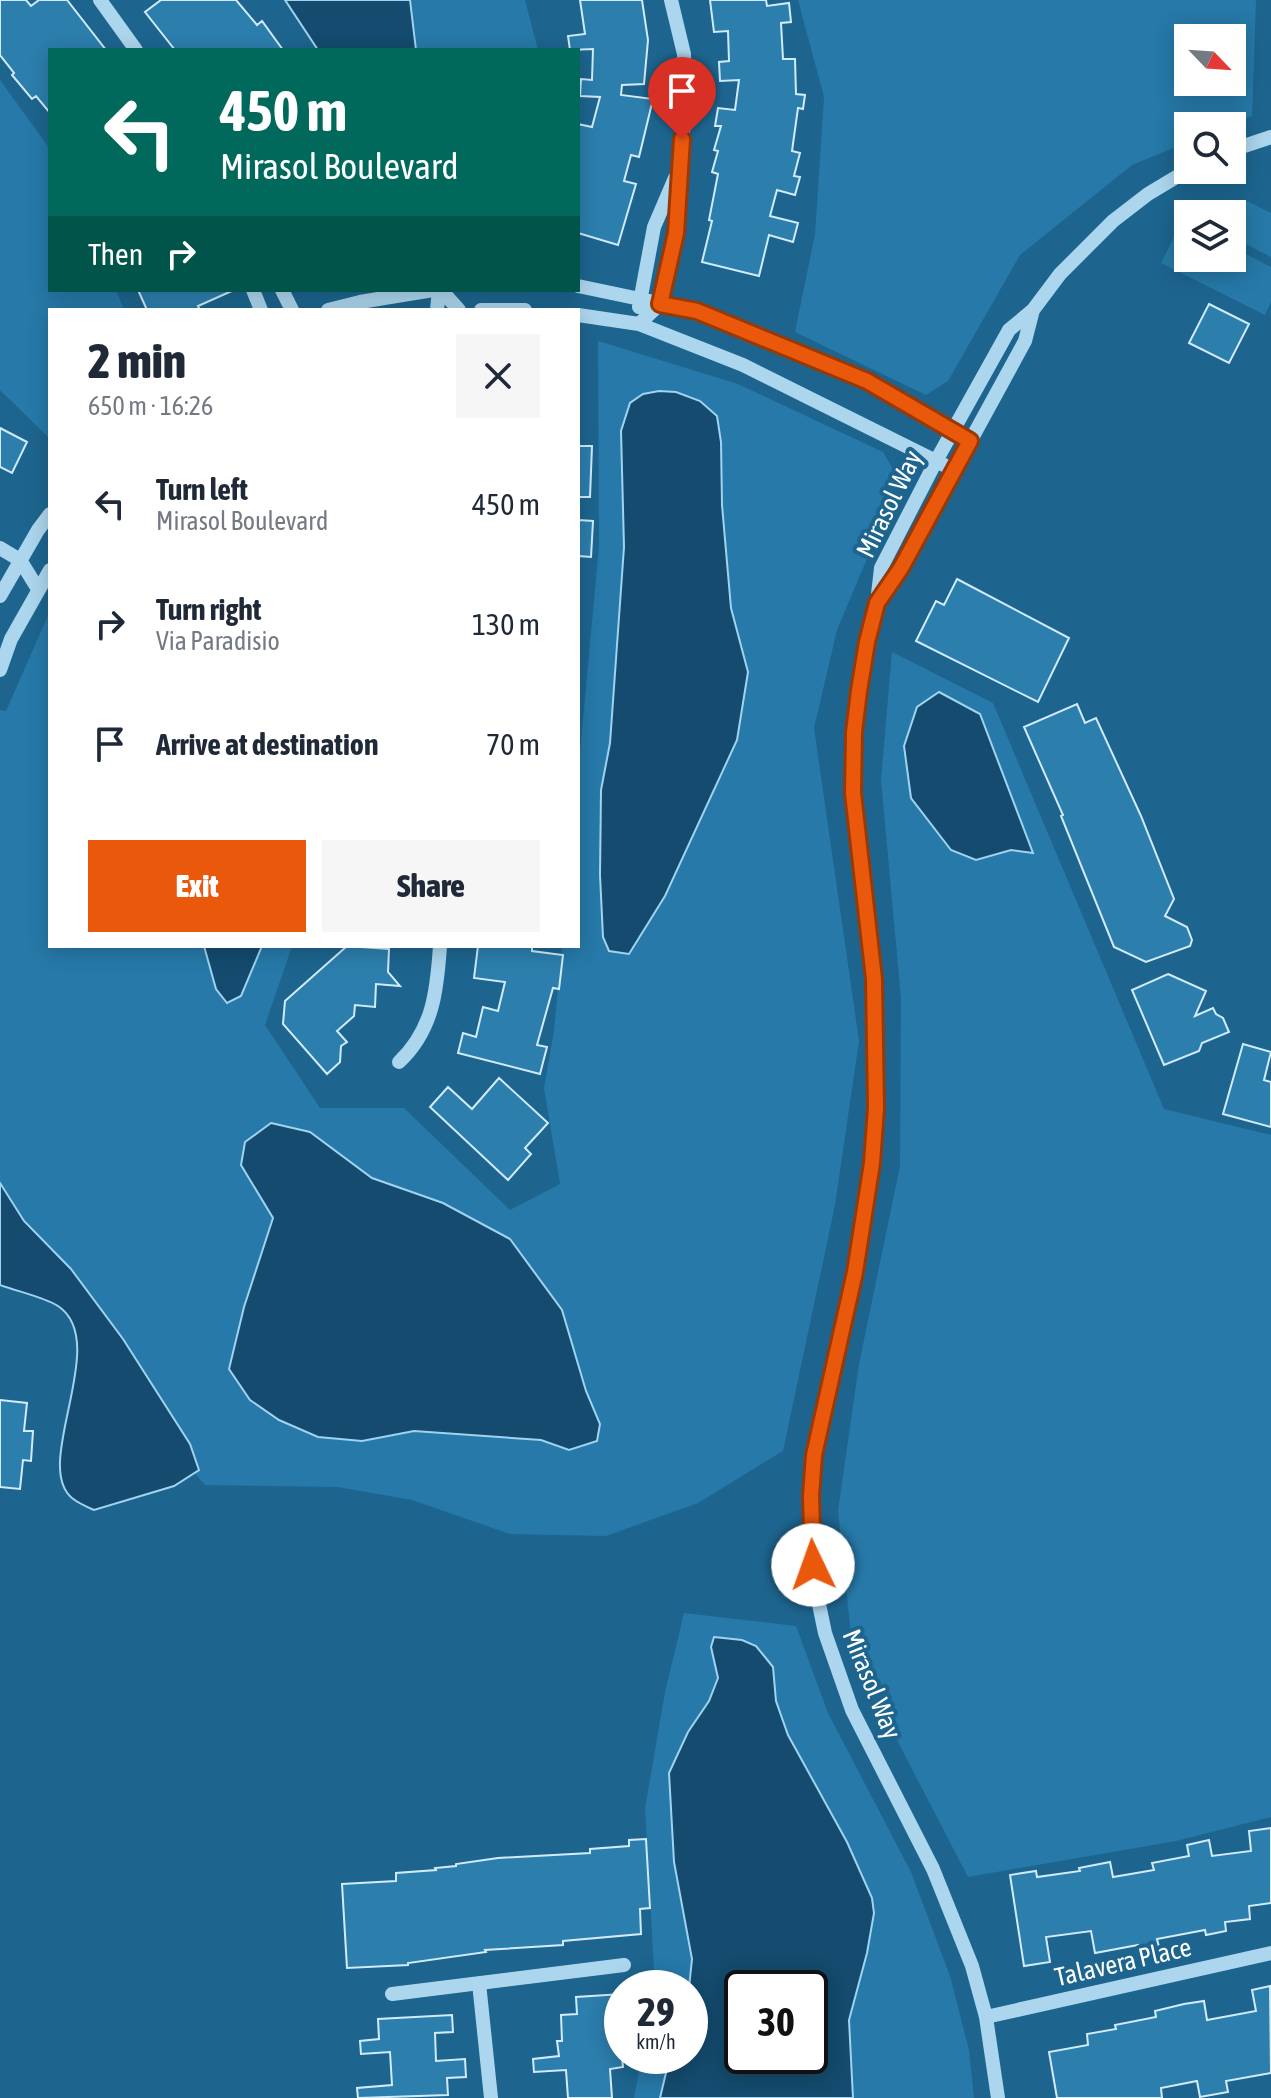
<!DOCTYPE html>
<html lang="en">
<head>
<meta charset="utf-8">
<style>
  body { margin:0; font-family:"Asap Condensed",sans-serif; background:#f6f6f7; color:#1f2937; height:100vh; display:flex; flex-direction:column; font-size:30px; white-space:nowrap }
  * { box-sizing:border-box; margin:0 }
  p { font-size:26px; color:#747a83 }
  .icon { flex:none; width:44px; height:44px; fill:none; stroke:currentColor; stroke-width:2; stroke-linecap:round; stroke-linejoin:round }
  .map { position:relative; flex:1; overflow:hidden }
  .side { position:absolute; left:48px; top:308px; width:532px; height:640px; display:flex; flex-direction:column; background:#fff; border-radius:0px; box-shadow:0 4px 20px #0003 }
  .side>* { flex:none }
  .top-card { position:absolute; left:48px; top:48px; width:532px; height:244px; border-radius:0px; box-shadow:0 4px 20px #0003; background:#00695c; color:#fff; overflow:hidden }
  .needle { width:52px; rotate:115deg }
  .tools { position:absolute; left:1174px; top:24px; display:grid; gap:16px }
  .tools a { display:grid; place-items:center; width:72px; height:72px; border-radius:0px; background:#fff; box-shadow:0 4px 20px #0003; font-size:40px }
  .speed { position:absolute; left:604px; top:1970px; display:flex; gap:16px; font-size:40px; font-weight:700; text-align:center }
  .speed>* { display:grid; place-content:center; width:104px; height:104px; border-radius:50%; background:#fff; box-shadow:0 4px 20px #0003; line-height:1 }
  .speed small { font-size:20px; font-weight:400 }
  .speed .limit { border:4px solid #111; border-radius:12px; background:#fff; color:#111 }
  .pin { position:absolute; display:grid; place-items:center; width:68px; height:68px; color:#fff; margin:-82px -34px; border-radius:50% 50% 50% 0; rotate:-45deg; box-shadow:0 0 8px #0007 }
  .pin .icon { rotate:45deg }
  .me { position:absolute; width:88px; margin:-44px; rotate:357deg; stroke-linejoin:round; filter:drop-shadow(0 0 6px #0008) }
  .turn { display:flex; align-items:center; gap:28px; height:168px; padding:0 40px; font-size:36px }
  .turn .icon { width:104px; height:104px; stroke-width:2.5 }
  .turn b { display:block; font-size:56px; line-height:68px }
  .then { display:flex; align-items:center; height:76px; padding:0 40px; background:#0003; gap:16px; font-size:30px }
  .round { display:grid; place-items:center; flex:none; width:84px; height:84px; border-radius:0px; background:#f6f6f7 }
  .overview { display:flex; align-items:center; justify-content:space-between; height:136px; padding:0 40px }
  h1 { font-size:48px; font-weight:800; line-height:60px }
  .cta { display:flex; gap:16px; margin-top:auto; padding:16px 40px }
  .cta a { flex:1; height:92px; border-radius:0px; background:#ea580c; color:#fff; font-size:32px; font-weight:800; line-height:92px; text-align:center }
  .cta a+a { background:#f6f6f7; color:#1f2937 }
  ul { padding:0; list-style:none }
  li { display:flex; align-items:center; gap:24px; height:120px; padding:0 40px }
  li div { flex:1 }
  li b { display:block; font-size:30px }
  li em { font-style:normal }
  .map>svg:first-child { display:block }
  .green { fill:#2679a8; fill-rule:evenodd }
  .water { fill:#144b6e; stroke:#9fd3ef; stroke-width:2; fill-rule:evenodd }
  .building { fill:#2c7ead; stroke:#d1ebfa; stroke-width:2 }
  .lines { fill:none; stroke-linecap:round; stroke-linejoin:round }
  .minor { stroke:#acd6ed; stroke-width:14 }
  .route-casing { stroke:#983908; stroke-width:20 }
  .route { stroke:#ea580c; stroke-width:14 }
  .labels { text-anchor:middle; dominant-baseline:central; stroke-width:8; stroke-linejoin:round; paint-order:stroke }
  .street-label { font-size:26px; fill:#fff; stroke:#1d658f }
</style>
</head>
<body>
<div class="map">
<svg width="1271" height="2098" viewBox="0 0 1271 2098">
  <rect width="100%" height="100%" fill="#1d658f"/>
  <path class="green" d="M369 0H525L538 50H373Z
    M798 0H1256L1252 116 1227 126H1188V142L1132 165 1020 255 948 381 926 395 795 332 815 234 824 97ZM1232 38V82H1188V38Z
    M0 80 50 149V290H116L124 310H50V439L0 390Z
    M1243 199 1271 213V257L1232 237V222Z
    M1182 221 1188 225V258H1232V247L1271 267V302L1265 315 1161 263Z
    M598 341 738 384 883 452 897 476 895 492 837 630 814 728 859 1041 835 1205 783 1451 698 1503 606 1536 510 1534 412 1500 338 1487 205 1485 156 1429 0 1206V710L6 711 50 611V946H292L265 1025 320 1108H404L510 1210 560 1184 544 1088 554 1031 562 946H578V774L599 546Z
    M892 652 993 703 1164 1109 1271 1135V1817L1176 1841 968 1877 900 1746 852 1644 838 1511 859 1364 900 1166 901 998 881 780Z
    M684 1613 796 1626 828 1713 911 1872 950 1976 969 2050 974 2098H634L642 2056H690V1988H655L645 1809 665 1692ZM742 1988H810V2056H742Z"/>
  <path class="water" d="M285 0H410L416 50H318Z
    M659 391 676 392 700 401 717 416 721 442 722 505 731 608 748 672 737 740 665 896 629 954 609 951 603 937 600 875 601 790 610 743 624 547 621 431 630 403 643 394Z
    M939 692 980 714 1033 853 1011 850 976 860 951 850 911 798 904 746 917 707Z
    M204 946H262L241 996 227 1003 216 989Z
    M271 1123 310 1132 372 1178 443 1203 510 1239 562 1310 586 1391 600 1424 597 1441 569 1450 541 1440 414 1431 362 1441 318 1437 279 1420 250 1400 229 1369 244 1307 273 1218 241 1165 245 1142Z
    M0 1183 24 1221 71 1269 123 1339 190 1444 199 1470 174 1486 94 1510C87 1507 78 1503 72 1498 31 1464 112 1342 58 1306 44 1297 16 1291 0 1285Z
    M714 1637 742 1640 756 1646 773 1667 776 1701 788 1735 847 1842 872 1898 874 1913 867 1953 849 2020 853 2098H660L670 2056H690L689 1988 692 1959 674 1862 669 1773 688 1732 709 1701 718 1678 711 1647ZM810 1988V2056H742V1988Z"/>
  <path class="building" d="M0 0H26L31 6 39 0H67L106 50H50V113L36 96 32 99 12 75 14 73 0 55Z
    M161 0H236L257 25 262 21 283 50H175L145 12Z
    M580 0H642L648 40 644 84 622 85 621 95 653 99 639 157 631 155 624 181 636 184 618 245 578 233V124L592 127 600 97 580 96 581 79 592 80 593 49 570 50 568 36 585 34Z
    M710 0H766L767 6 789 3 791 22 781 23 783 59H795L796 94 805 95 803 109 798 108 792 151 800 153 794 176 800 177 795 195 777 190 770 216 798 223 793 242 769 235 759 276 702 262 712 221 709 220 718 174 712 172 718 151 714 150 721 126H715L718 108 735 110 739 80 720 81 719 62 729 61 728 31 714 32Z
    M138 290H234L198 306 200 310H147Z
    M1209 304 1249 324 1229 363 1189 343Z
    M0 428 27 442 12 473 0 467Z
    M578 446H592L590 497H578Z
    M578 520 593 521 591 557 578 556Z
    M957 579 1069 638 1038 702 916 641 936 601 944 605Z
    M1077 704 1085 723 1096 718 1141 816 1174 899 1165 916 1187 927 1192 940 1190 946 1146 962 1114 947 1061 816 1063 815 1024 727Z
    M347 946 389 949 388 972 400 986 376 984 375 1007 355 1005 354 1016 337 1031 347 1042 341 1046 340 1062 327 1074 283 1024 285 1001Z
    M478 946H532V951L563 955 559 989 553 988 537 1045 547 1047 540 1074 458 1053 463 1033 476 1037 483 1007 498 1011 505 982 474 978Z
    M1168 974 1206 991 1195 1016 1213 1008 1216 1014 1223 1018 1229 1032 1202 1043 1199 1051 1164 1065 1132 990Z
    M1243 1044 1271 1052 1264 1080 1271 1082V1127L1223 1114Z
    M499 1078 548 1123 525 1148 531 1154 508 1180 430 1107 448 1087 472 1109Z
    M0 1400 27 1403 24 1431H33L31 1461 23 1460 20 1489 0 1487Z
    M1271 1828V1903L1249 1906 1250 1919 1225 1922 1226 1931 1206 1935 1205 1930 1157 1939 1159 1947 1139 1951 1138 1945 1095 1953 1091 1931 1046 1937 1050 1962 1024 1966 1010 1875 1036 1871 1037 1877 1080 1871 1079 1868 1110 1862 1113 1877 1154 1870 1152 1863 1189 1856 1187 1845 1209 1840 1212 1856 1251 1851 1249 1831Z
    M646 1839 650 1908 640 1909 641 1934 563 1941V1945L485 1950 486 1952 408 1963V1965L347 1968 342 1884 396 1881V1873L436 1870 435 1868 456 1866V1864L498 1858 590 1853V1849L629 1846V1840Z
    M1270 1986 1271 2073 1226 2081 1228 2092 1200 2097 1197 2081 1161 2088 1162 2098H1057L1049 2052 1088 2045 1087 2034 1116 2029 1115 2025 1156 2017 1155 2011 1184 2004 1204 2001 1207 2020 1256 2011 1252 1990Z
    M622 1994V2029H619L623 2067 610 2069 612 2098H568L566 2070 534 2072 533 2059 559 2056 557 2041H562L561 2015 577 2014 576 1997Z
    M452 2015 453 2032 435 2033 436 2061 465 2059 466 2077 447 2078 448 2095 358 2098 357 2088 392 2085 390 2052 361 2054 360 2041 379 2039 378 2019Z"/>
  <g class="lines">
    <path class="minor" d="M100 0 136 50
      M1232 150 1271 137
      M578 286 697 311 867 381 970 441
      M253 290 261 310
      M282 290 292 310
      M441 290 459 310
      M639 307 654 227 675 178
      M328 310 360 302 433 290
      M437 310 439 290
      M481 310H525
      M578 315 639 324 743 365 954 470
      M639 324 660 304 676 233 678 170 686 109 684 54 671 0
      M0 548 20 560 38 589
      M0 596 38 530 50 514
      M880 600 901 568 1025 341 1033 310
      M0 670 11 639 50 570
      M399 1062C433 1030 437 991 440 946
      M479 1983 491 2098
      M392 1994 624 1965
      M986 2017 1271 1953
      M998 2098 986 2017 972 1966 933 1869 852 1710 825 1633 815 1585 811 1545V1496L814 1455 855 1272 872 1163 876 1108 874 979 854 813V732L867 642 877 603 881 568 936 461 1009 330 1033 310 1060 274 1113 221 1148 194 1188 170"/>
  </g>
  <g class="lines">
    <g class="route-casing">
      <path id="route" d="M682 139 676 233 660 304 697 311 867 381 970 441 901 568 877 603 867 642 859 691 854 732 853 793 874 979 876 1108 872 1163 855 1272 814 1455 811 1496 813 1565"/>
    </g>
    <use href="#route" class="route"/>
  </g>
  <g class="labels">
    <g class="street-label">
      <text transform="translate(889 504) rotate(-64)">Mirasol Way</text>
      <text transform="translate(872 1684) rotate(68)">Mirasol Way</text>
      <text transform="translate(1123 1962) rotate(-13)">Talavera Place</text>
    </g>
  </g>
</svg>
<div class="tools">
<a><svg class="needle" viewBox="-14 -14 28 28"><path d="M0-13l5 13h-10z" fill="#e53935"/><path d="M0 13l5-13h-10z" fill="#747a83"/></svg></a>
<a><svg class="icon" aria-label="search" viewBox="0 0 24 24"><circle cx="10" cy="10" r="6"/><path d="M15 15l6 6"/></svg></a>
<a><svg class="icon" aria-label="layers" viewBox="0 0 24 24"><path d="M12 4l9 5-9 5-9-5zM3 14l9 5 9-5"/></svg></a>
</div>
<div class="speed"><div>29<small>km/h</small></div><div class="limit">30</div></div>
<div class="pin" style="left:682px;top:139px;background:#d93025"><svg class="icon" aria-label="arrive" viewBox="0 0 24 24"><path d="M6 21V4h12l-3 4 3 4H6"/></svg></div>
<svg class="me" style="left:813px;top:1565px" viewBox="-20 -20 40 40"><circle r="19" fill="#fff"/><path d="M0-13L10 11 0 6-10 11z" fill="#ea580c"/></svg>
<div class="top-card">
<div class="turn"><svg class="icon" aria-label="left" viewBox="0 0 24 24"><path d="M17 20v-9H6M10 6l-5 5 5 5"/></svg><div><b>450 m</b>Mirasol Boulevard</div></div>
<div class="then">Then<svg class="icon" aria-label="right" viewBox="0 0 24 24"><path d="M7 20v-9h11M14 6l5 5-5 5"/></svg></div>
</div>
<section class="side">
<div class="overview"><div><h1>2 min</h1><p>650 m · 16:26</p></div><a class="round"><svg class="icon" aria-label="close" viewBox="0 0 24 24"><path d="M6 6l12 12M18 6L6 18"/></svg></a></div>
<ul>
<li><svg class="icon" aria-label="left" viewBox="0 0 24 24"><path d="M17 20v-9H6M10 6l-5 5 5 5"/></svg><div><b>Turn left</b><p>Mirasol Boulevard</p></div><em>450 m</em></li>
<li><svg class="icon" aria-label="right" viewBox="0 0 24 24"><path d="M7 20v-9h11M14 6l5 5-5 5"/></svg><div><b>Turn right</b><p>Via Paradisio</p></div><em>130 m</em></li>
<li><svg class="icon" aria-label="arrive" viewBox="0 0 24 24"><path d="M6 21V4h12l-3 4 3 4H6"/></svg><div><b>Arrive at destination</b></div><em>70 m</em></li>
</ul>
<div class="cta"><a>Exit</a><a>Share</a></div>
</section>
</div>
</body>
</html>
